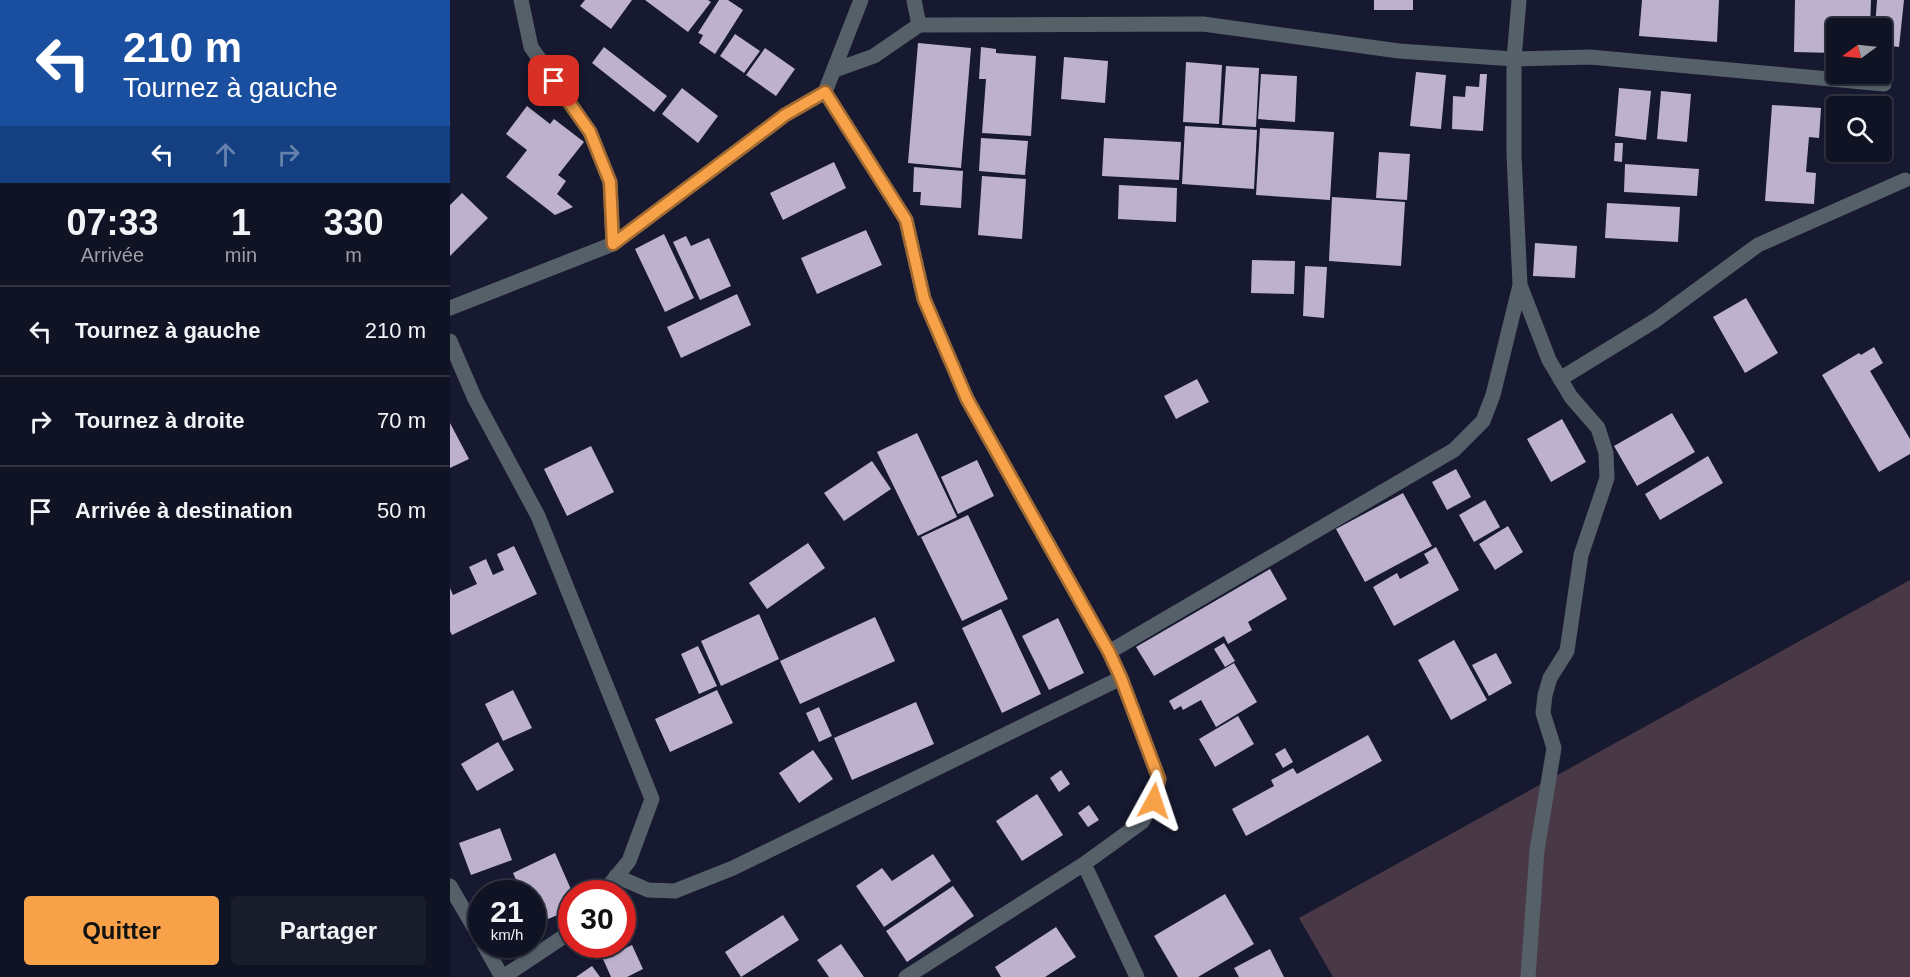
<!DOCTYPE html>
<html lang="fr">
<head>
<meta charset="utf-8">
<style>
  body { margin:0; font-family:Helvetica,sans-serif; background:#191c2b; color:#f1f3f6; height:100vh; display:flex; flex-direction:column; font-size:22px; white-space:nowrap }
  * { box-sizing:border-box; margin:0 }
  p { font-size:20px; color:#9c9ea6 }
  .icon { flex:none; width:33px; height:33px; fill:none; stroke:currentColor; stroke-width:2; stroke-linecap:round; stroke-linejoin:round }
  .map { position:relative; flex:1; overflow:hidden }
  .drawer { display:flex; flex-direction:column; background:#101323; width:450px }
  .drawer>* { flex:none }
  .guide { background:#1a4fa0; color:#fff; overflow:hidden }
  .needle { width:39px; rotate:255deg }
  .controls { position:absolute; left:1376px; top:18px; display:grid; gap:12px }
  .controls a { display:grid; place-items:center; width:66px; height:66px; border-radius:6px; background:#101323; box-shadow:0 2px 4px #0004,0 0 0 2px #303241; font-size:30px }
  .speed { position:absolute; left:18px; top:880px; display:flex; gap:12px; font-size:30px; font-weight:700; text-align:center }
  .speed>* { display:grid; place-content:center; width:78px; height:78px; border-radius:50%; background:#101323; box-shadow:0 2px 4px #0004,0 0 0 2px #303241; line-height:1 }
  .speed small { font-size:15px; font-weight:400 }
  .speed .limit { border:9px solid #d22; background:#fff; color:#111 }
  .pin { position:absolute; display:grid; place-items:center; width:51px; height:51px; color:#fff; margin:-26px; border-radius:12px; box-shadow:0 3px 9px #0006 }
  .me { position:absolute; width:66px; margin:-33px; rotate:5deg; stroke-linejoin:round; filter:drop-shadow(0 0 4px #0008) }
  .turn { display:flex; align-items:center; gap:21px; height:126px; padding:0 24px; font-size:27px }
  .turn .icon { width:78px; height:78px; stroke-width:2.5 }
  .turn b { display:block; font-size:42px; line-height:51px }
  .lanes { display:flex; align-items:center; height:57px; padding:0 24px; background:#0003; justify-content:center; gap:30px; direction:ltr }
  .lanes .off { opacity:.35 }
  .eta { display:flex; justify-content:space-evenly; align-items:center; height:102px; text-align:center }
  .eta b { font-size:36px; font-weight:800; line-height:42px }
  .action { display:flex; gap:12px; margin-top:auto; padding:12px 24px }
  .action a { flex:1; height:69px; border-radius:6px; background:#f7a149; color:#111; font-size:24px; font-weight:800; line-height:69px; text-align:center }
  .action a+a { background:#191c2b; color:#f1f3f6 }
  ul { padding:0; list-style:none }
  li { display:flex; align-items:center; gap:18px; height:90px; padding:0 24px; border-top:2px solid #303241 }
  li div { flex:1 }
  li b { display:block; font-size:22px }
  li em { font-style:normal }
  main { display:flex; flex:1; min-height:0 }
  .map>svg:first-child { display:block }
  .green { fill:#493946 }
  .building { fill:#bdb1ce }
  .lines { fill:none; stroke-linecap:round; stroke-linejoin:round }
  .minor { stroke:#566069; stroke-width:15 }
  .route-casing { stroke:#a1692f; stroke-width:15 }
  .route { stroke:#f7a149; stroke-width:10 }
</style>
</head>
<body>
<main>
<section class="drawer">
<div class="guide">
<div class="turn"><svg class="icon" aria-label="left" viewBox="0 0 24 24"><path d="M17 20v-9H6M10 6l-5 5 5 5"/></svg><div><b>210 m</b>Tournez à gauche</div></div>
<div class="lanes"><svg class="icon" aria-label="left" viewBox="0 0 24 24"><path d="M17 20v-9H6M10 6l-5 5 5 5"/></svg><svg class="icon off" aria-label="ahead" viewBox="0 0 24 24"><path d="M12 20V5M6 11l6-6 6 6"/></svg><svg class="icon off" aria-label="right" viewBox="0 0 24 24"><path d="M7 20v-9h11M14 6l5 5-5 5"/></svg></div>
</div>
<div class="eta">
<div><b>07:33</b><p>Arrivée</p></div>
<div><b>1</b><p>min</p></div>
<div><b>330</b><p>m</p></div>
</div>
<ul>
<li><svg class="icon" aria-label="left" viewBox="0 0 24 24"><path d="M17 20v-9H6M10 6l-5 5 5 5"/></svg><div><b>Tournez à gauche</b></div><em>210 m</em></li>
<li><svg class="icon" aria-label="right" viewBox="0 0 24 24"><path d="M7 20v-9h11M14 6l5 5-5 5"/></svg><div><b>Tournez à droite</b></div><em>70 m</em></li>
<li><svg class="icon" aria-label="arrive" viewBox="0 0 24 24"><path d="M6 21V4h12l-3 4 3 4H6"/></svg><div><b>Arrivée à destination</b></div><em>50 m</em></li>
</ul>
<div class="action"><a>Quitter</a><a>Partager</a></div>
</section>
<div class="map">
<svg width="1460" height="977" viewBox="0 0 1460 977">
  <rect width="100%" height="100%" fill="#16192f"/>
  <path class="green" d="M1460 580V977H883L849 918Z"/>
  <path class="building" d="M135 0H182L161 29 130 6Z
    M195 0H258L261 2 238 32Z
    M269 0H278L293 10 265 54 249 43 253 35 248 33Z
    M924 0H963V10H924Z
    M1192 0H1269L1267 42 1189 36Z
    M1345 0H1421L1420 28H1386V53L1344 52Z
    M1427 0H1454L1449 47 1431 45V28H1425Z
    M285 34 310 51 294 73 270 56Z
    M468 43 521 48 511 168 458 163Z
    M154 47 217 96 204 112 142 63Z
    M531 47 546 49V53L586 56 581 136 532 133 536 79H529Z
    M315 48 345 69 326 96 296 75Z
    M614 57 658 61 655 103 611 99Z
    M736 62 772 65 769 124 733 122Z
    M776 66 809 68 806 127 772 125Z
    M966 72 996 75 991 129 960 126Z
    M811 74 847 76 845 122 808 119Z
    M1030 74H1037L1033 131 1002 129 1003 96 1015 97 1016 86 1029 87Z
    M232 88 268 116 248 143 212 114Z
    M1169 88 1201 91 1196 140 1165 136Z
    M1211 91 1241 94 1237 142 1207 139Z
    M1322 105 1371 108 1369 138 1359 137 1356 172 1366 173 1364 204 1315 201Z
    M77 106 100 124 104 119 134 142 108 175 116 181 107 194 123 207 105 215 56 177 77 150 56 134Z
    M735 126 807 130 804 189 732 184Z
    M810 128 884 132 880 200 806 195Z
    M531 138 578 141 575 175 529 171Z
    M654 138 731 142 729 180 652 176Z
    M1165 143H1173L1172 162 1164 161Z
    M929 152 960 154 957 200 926 198Z
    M384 162 396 188 333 220 320 193Z
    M1175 164 1249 169 1247 196 1174 192Z
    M464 167 513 171 511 208 470 205 471 192H463Z
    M532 176 576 179 572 239 528 235Z
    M669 185 727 188 726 222 668 219Z
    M12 193 38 218 0 256V205Z
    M882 197 955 202 951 266 879 261Z
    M1157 203 1230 207 1228 242 1155 238Z
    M416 230 432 265 367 294 351 258Z
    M214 234 244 298 215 312 185 249Z
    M236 236 241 246 259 238 281 286 250 300 223 242Z
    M1085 243 1127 246 1125 278 1083 276Z
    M802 260 845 261 844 294 801 293Z
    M855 266 877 267 874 318 853 316Z
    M287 294 301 325 231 358 217 327Z
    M1296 298 1328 353 1295 373 1263 317Z
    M1424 347 1433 363 1420 371 1460 439V454L1429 472 1372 375 1409 353 1411 355Z
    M747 379 759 402 726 419 714 396Z
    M1222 413 1245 452 1187 486 1164 446Z
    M1112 419 1136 462 1101 482 1077 439Z
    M0 423 19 459 0 468Z
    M467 433 507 517 468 536 427 452Z
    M141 446 164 492 117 516 94 469Z
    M1258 456 1273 483 1210 520 1195 494Z
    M527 460 544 496 508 514 491 477Z
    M422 461 441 489 394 521 374 493Z
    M1006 469 1021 497 997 510 982 482Z
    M953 493 982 546 915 582 886 529Z
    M1035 500 1050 527 1024 542 1009 515Z
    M518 515 558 599 512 621 471 537Z
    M1058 526 1073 552 1045 570 1029 544Z
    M358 543 375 568 317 609 299 583Z
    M64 546 87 594 2 635 0 631V588L3 595 27 584 19 567 36 559 43 575 54 570 47 554Z
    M986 547 1009 590 944 626 923 587 947 573 950 579 979 563 974 554Z
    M820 569 837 599 798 622 802 630 778 644 774 636 704 676 686 647Z
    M551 609 591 694 552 713 512 628Z
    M309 614 329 659 271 686 251 641Z
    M425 617 445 661 350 704 330 661Z
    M608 618 634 673 599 690 572 636Z
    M1004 640 1037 700 1001 720 968 660Z
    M774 643 785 661 775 667 764 649Z
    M248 646 267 686 249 694 231 654Z
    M1046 653 1062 683 1039 696 1022 665Z
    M784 663 807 702 766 727 751 700 733 710 731 706 724 710 719 701Z
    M63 690 82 728 53 741 35 704Z
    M267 690 283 723 220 752 205 719Z
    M466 702 484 744 402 780 384 738Z
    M369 707 382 736 369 742 356 713Z
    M788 716 804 744 765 767 749 739Z
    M918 735 932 761 796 836 782 809 824 786 821 780 843 768 847 774Z
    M48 742 64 770 27 791 11 764Z
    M835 748 843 762 833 768 825 754Z
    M363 750 383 779 349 803 329 773Z
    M611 770 620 784 609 792 600 778Z
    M587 794 613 835 572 861 546 821Z
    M639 805 649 820 638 827 628 813Z
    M50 828 62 860 21 875 9 843Z
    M105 853 123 894H122V909L86 924 82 916V894H72L63 873Z
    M483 854 501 881 434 927 406 886 432 868 442 881Z
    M503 886 524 916 457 962 436 931Z
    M775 894 804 944 748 977H728L704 936Z
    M333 915 349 940 291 977 275 952Z
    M606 927 626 957 595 977H551L545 967Z
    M391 944 414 977H379L367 960Z
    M182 945 193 969 177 977H161L153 959Z
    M820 949 834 977H789L784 968Z
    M142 966 150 977H126Z"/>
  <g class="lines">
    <path class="minor" d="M71 0 81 47 140 132 160 182 163 244
      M464 0 469 25
      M385 70 424 56 469 25 753 24 949 51 1064 59 1140 57 1434 84
      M375 92 456 220 474 299 517 399 659 652 671 678 709 779 704 801 692 822 634 864 456 977
      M1070 285 1099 360 1121 397 1148 428 1156 453 1157 478 1131 555 1117 651 1100 678 1095 695 1093 713 1104 748 1087 850 1078 977
      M0 308 163 244 335 115 375 92 411 0
      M0 341 25 399 88 516 202 799 179 861 152 894
      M1110 379 1206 320 1308 245 1455 180
      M659 652 1004 450 1033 421 1043 395 1070 285 1064 155V59L1069 0
      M634 864 687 977
      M166 876 198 890 225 891 283 868 671 678
      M0 886 32 941
      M34 945 52 977
      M53 977 122 931"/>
  </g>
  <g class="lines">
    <g class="route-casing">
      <path id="route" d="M104 81 140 132 160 182 163 244 335 115 375 92 456 220 474 299 517 399 659 652 671 678 709 779 704 801"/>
    </g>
    <use href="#route" class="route"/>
  </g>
</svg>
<div class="controls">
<a><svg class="needle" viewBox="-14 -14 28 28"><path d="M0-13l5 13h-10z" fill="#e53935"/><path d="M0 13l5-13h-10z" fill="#9c9ea6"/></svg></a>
<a><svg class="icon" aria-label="search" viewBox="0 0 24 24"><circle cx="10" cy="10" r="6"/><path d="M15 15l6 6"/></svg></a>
</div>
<div class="speed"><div>21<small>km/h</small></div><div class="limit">30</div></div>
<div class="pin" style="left:104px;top:81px;background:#d93025"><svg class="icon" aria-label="arrive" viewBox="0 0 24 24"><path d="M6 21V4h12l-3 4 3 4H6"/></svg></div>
<svg class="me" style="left:704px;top:801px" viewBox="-20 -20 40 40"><path d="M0-17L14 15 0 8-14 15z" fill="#f7a149" stroke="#fff" stroke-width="4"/></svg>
</div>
</main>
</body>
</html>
